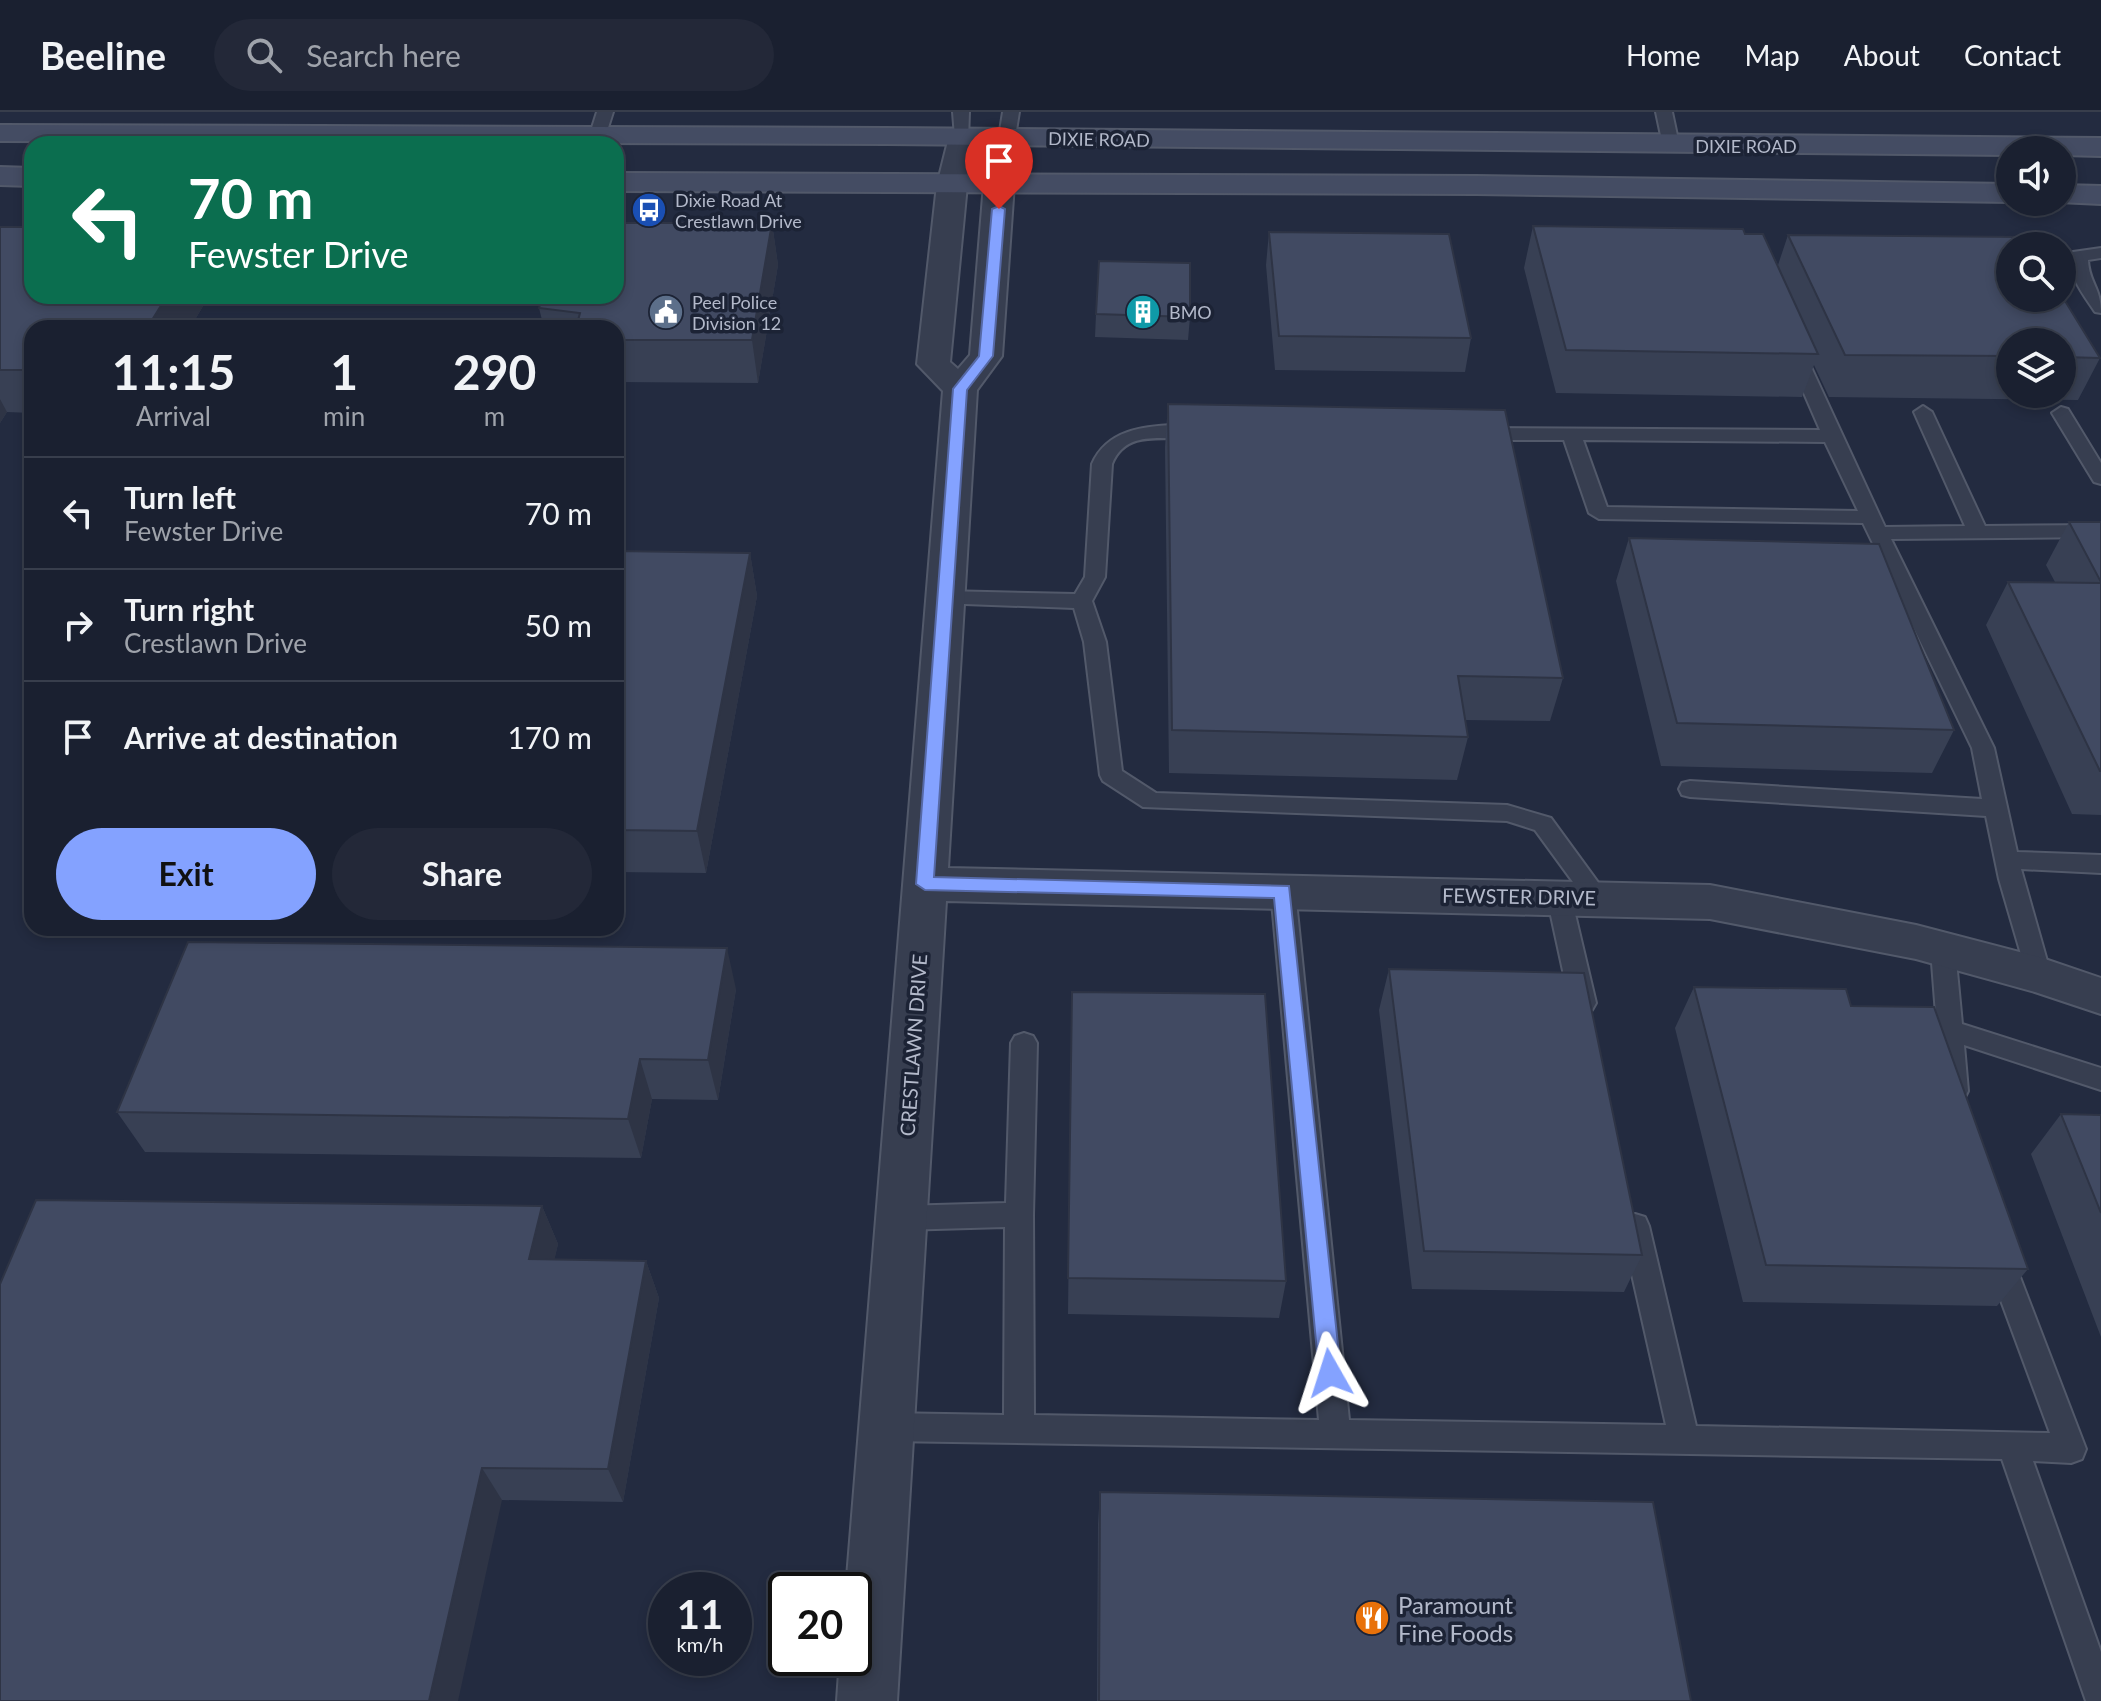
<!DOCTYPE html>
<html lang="en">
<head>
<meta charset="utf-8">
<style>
  body { margin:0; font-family:Lato,sans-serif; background:#232838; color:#f1f3f6; height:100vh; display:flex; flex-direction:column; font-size:30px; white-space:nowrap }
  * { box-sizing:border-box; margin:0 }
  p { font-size:26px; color:#9fa3ab }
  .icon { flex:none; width:44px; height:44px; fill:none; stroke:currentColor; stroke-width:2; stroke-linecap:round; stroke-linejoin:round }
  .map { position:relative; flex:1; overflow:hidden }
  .details { position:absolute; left:24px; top:208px; width:600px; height:616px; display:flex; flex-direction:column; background:#1a2030; border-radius:24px; box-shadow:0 4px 12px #0003,0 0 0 2px #383e4c }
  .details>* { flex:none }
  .guide { position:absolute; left:24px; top:24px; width:600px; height:168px; border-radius:24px; box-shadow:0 4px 12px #0003,0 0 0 2px #383e4c; background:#0b6e4f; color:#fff; overflow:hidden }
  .controls { position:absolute; left:1996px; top:24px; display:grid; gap:16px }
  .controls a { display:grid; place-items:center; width:80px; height:80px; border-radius:50%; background:#1a2030; box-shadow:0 4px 12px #0003,0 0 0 2px #383e4c; font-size:40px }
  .speed { position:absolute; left:648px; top:1460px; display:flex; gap:16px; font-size:40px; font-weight:700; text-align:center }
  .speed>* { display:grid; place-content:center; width:104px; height:104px; border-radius:50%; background:#1a2030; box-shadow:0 4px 12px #0003,0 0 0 2px #383e4c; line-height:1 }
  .speed small { font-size:20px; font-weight:400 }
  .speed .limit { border:4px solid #111; border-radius:12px; background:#fff; color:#111 }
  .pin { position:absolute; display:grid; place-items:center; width:68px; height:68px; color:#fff; margin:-82px -34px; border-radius:50% 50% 50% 0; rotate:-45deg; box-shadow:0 0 8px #0007 }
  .pin .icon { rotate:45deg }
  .me { position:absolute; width:88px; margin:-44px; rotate:354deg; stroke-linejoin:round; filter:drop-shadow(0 0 6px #0008) }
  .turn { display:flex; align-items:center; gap:28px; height:168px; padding:0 32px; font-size:36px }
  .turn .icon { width:104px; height:104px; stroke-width:2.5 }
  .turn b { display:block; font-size:56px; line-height:68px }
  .eta { display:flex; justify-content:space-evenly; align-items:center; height:136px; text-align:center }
  .eta b { font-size:48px; font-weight:700; line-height:56px }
  .action { display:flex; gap:16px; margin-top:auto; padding:16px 32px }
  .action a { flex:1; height:92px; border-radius:48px; background:#84a2ff; color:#111; font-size:32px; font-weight:700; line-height:92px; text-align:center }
  .action a+a { background:#232838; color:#f1f3f6 }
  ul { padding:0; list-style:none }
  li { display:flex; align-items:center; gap:24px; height:112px; padding:0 32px; border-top:2px solid #383e4c }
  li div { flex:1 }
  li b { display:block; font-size:30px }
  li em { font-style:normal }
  header { display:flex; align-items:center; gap:48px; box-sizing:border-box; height:112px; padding:0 40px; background:#1a2030; border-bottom:2px solid #383e4c }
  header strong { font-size:38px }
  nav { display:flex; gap:44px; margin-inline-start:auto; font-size:28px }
  .search { width:560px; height:72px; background:#232838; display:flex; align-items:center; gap:20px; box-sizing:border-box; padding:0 28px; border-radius:44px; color:#9fa3ab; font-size:30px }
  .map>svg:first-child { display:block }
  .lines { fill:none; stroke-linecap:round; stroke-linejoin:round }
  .lane-casing { stroke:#52596a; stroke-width:4 }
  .street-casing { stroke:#52596a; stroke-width:4 }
  .secondary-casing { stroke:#52596a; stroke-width:4 }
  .lane { fill:#373e50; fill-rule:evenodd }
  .street { fill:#373e50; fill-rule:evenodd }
  .secondary { fill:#444c63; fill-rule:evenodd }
  .wall { fill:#384054; fill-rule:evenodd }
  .shaded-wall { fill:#2e3445 }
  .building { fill:#414a62; stroke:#2e3445; stroke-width:2 }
  .route { fill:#84a2ff; stroke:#5669a6; stroke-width:2 }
  .labels { text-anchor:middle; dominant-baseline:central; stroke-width:7; stroke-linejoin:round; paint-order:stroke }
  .far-street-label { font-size:18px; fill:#b3b9ca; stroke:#1c2335 }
  .far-poi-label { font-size:18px; fill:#b3b9ca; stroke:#1c2335; text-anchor:start }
  .street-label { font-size:20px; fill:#b3b9ca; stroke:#1c2335 }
  .near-poi-label { font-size:24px; fill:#b3b9ca; stroke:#1c2335; text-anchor:start }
</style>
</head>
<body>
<header>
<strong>Beeline</strong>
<div class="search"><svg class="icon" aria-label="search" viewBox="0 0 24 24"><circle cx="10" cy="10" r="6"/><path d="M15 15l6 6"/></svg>Search here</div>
<nav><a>Home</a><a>Map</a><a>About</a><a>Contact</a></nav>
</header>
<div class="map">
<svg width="2101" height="1589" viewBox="0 0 2101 1589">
  <rect width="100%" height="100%" fill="#232b40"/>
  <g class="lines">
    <g class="lane-casing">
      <path id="lane" d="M597 0H613L606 22 598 27 590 22Z
        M953 0H969L968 28H958L955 25Z
        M1003 0H1019L1015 25 1007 30 999 25Z
        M1656 0H1672L1679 33 1676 36 1671 38 1663 33Z
        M2101 136V146L2088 148C2089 171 2101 175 2101 201L2095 200C2084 183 2065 161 2073 140Z
        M1796 237 1805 242 1885 415 1965 414 1914 300 1923 294 1932 300 1985 414 2101 413V425L1891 427 1994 636 2017 740 2101 743V761L2021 757 2051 863 2048 870 2039 873 2030 870 2027 863 1999 767 1986 704 1690 685 1682 683 1679 677 1682 671 1690 669 1982 687 1972 636 1863 411 1599 407 1589 401 1564 328H1479L1470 322 1479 316 1820 318 1787 242ZM1583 328 1825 330 1858 399 1607 395Z
        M2061 295 2068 297 2101 351V372L2094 370 2052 301Z
        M1176 313H1198L1207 319C1188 339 1130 307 1112 352L1105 465 1092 489 1106 530 1122 659 1156 681 1507 693 1551 706 1605 780 1609 786 1605 792 1597 795 1589 792 1535 718 1507 709 1143 695 1103 669 1100 663 1084 530 1074 496 938 491 935 486 938 481 945 479 1075 482 1085 465 1092 352C1107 318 1143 314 1176 313Z
        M1283 770 1291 773 1295 779 1349 1308 1666 1313 1621 1114 1625 1105 1635 1102 1645 1105 1649 1114 1696 1314 2050 1321 1986 1148 1990 1139 2000 1136 2010 1139 2086 1337 2082 1347 2071 1351 2033 1349 2101 1540V1589H2086L2085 1586 2002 1347 887 1329 876 1325 872 1315 876 1305 887 1301 1004 1303 1005 1115 901 1118 891 1115 887 1106 891 1097 901 1094 1006 1091 1011 931 1015 924 1024 921 1033 924 1037 931 1033 1103 1034 1303 1319 1308 1271 779 1275 773Z
        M1559 776 1567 779 1571 785 1596 891 1592 898 1583 901 1574 898 1570 891 1547 785 1551 779Z
        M1943 828 1952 831 1955 838 1962 912 2101 956V978L1964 933 1968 979 1964 987 1955 990 1946 987 1942 979 1931 838 1934 831Z"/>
    </g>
    <g class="street-casing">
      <path id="street" d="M963 17 973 19 977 25 967 73 950 250 958 257 970 243 984 72 993 25 997 19 1007 17 1017 19 1021 25 1014 72 1002 244 977 278 948 756 1710 773 1916 813 2039 845 2101 866V902L2035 880 1916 847 1710 807 946 789 897 1589H837L840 1546H854V1478H846L943 279 917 252 937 73 949 25 953 19Z"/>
    </g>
    <g class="secondary-casing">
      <path id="secondary" d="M0 13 887 16 2101 26V44L2062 43V38H2010V43L887 32 0 29Z
        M0 55 32 56V74L0 73Z
        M616 61 1476 64 2010 72V90L1476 82 616 79Z
        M2062 73 2101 74V92L2059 90H2062Z"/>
    </g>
    <use href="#lane" class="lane"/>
    <use href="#street" class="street"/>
    <use href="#secondary" class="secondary"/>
  </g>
  <path class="wall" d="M772 111 778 153 758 271 616 270V216H544L539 196Z
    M1533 114 1743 117 1745 122H1763L1778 153 1788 123 2026 125 2031 134H2010V186H2062V184L2100 246 2078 288 1829 285 1814 253 1802 285 1556 281 1524 156ZM2010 230H2062V282H2010Z
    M0 115 32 184H209L190 216H32V301L7 300 0 311Z
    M1269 120 1471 226 1465 260 1275 258 1266 153Z
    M1096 202 1190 205 1188 228 1095 225Z
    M1168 292 1563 566 1550 609 1465 608 1468 625 1457 668 1169 661 1165 335Z
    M2069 410H2101V703L2072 702 1986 513 2008 470H2055L2046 453Z
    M1629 426 1954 618 1932 661 1661 654 1616 469Z
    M616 439 750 441 757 484 706 761 616 760Z
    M1389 857 1642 1143 1624 1180 1412 1177 1379 898Z
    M1694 875 1851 894 2028 1157 1997 1194 1743 1190 1675 916Z
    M736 877 718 988 652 987 641 1046 145 1040 117 1000Z
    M1072 880 1286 1169 1279 1206 1068 1202Z
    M2061 1002 2101 1003V1225L2031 1042Z
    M542 1094 558 1132 554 1148 646 1149 659 1186 623 1390 502 1388 0 1589Z
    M1100 1380 1691 1589H1097L1098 1412Z"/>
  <path class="shaded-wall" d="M772 111 778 153 758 271 752 228Z
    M167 184H209L190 216H147Z
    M0 287 7 300 0 311Z
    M750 441 757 484 706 761 697 719Z
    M727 836 736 877 718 988 708 948Z
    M640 947 652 987 641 1046 628 1007Z
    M542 1094 558 1132 546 1185 529 1147Z
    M646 1149 659 1186 623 1390 608 1357Z
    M482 1356 502 1388 458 1589H429Z"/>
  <path class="building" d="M616 111H772L752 228H616V216H576L580 201 539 196 543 184H616Z
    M1533 114 1743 117 1745 122H1763L1818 242 1566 238Z
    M0 115H32V184H167L147 216H32V258H0Z
    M1269 120 1449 122 1471 226 1279 224Z
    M1788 123 2026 125 2031 134H2010V186H2062V184L2100 246 2062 245V230H2010V244L1845 243Z
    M1099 149 1190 151V205L1096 202Z
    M1168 292 1505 298 1563 566 1458 564 1468 625 1172 618Z
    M2069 410H2101V470Z
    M1629 426 1879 432 1954 618 1677 611Z
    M616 439 750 441 697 719 616 718Z
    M2008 470 2101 471V659H2100Z
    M188 830 727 836 708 948 640 947 628 1007 117 1000Z
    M1389 857 1584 861 1642 1143 1424 1139Z
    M1694 875 1846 877 1851 894 1934 895 2028 1157 1766 1153Z
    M1072 880 1265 882 1286 1169 1068 1166Z
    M2061 1002 2101 1003V1101Z
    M36 1088 542 1094 529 1147 646 1149 608 1357 482 1356 429 1589H0V1172Z
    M1100 1380 1653 1390 1691 1589H1099Z"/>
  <path class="route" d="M999 94 1005 97 993 244 967 278 934 765 1289 774 1341 1261 1337 1269 1330 1272 1322 1269 1319 1261 1274 786 925 778 916 772 953 277 979 244 992 97Z"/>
  <defs>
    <g id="bus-disc" transform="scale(1.8)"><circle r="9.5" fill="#1a4fb4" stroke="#1c2335"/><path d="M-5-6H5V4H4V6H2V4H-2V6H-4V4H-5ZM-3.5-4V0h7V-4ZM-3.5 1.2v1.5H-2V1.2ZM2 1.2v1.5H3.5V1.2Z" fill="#fff"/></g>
    <g id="civic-disc" transform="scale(1.8)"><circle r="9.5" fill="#5c6f8a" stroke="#1c2335"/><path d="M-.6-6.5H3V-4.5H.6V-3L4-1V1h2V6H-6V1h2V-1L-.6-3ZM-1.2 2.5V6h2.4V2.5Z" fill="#fff"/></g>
    <g id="building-disc" transform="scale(1.8)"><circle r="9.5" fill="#0f9aa8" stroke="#1c2335"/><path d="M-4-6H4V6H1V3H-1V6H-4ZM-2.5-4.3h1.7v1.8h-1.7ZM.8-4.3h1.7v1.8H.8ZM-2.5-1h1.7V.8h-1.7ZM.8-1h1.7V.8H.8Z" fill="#fff"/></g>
    <g id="restaurant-disc" transform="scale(1.8)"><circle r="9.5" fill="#e8710a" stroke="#1c2335"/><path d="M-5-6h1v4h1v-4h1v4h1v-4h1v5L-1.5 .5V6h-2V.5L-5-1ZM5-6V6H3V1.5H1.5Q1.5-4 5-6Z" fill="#fff"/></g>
  </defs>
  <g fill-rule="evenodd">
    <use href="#bus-disc" x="649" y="98"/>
    <use href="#civic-disc" x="666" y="200"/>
    <use href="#building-disc" x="1143" y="200"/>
    <use href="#restaurant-disc" x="1372" y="1506"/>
  </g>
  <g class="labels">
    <g class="far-street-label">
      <text transform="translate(1099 27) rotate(1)">DIXIE ROAD</text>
      <text x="1746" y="34">DIXIE ROAD</text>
    </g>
    <g class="far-poi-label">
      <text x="675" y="88">Dixie Road At<tspan x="675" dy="21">Crestlawn Drive</tspan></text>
      <text x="692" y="190">Peel Police<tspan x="692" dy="21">Division 12</tspan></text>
      <text x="1169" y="200">BMO</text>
    </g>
    <g class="street-label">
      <text transform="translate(1519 784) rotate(1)">FEWSTER DRIVE</text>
      <text transform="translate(913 933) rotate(-86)">CRESTLAWN DRIVE</text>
    </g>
    <g class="near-poi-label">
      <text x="1398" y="1492">Paramount<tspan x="1398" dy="28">Fine Foods</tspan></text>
    </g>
  </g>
</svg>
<div class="controls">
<a><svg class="icon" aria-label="sound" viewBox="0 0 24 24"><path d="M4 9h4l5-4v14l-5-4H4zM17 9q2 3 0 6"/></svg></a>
<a><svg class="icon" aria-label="search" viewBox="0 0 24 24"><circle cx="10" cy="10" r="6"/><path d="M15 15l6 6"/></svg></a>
<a><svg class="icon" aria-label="layers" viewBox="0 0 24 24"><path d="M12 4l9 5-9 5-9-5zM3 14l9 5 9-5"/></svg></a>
</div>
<div class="speed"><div>11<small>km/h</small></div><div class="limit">20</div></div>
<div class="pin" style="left:999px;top:97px;background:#d93025"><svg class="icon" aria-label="arrive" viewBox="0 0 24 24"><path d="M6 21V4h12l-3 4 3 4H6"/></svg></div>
<svg class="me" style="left:1330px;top:1261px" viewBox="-20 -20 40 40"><path d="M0-17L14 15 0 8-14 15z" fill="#84a2ff" stroke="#fff" stroke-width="4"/></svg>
<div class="guide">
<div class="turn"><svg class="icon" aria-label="left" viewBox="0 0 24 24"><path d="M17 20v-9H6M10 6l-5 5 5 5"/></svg><div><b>70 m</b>Fewster Drive</div></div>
</div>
<section class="details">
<div class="eta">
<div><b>11:15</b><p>Arrival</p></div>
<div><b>1</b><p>min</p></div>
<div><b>290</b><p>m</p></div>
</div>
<ul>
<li><svg class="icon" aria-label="left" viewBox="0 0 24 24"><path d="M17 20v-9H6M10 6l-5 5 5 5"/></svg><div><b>Turn left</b><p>Fewster Drive</p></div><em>70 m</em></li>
<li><svg class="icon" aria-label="right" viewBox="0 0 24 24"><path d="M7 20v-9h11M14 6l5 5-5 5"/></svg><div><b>Turn right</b><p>Crestlawn Drive</p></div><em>50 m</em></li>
<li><svg class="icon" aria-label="arrive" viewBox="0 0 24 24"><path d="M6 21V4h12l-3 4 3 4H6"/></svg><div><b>Arrive at destination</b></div><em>170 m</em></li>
</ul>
<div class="action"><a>Exit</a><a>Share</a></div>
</section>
</div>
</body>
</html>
